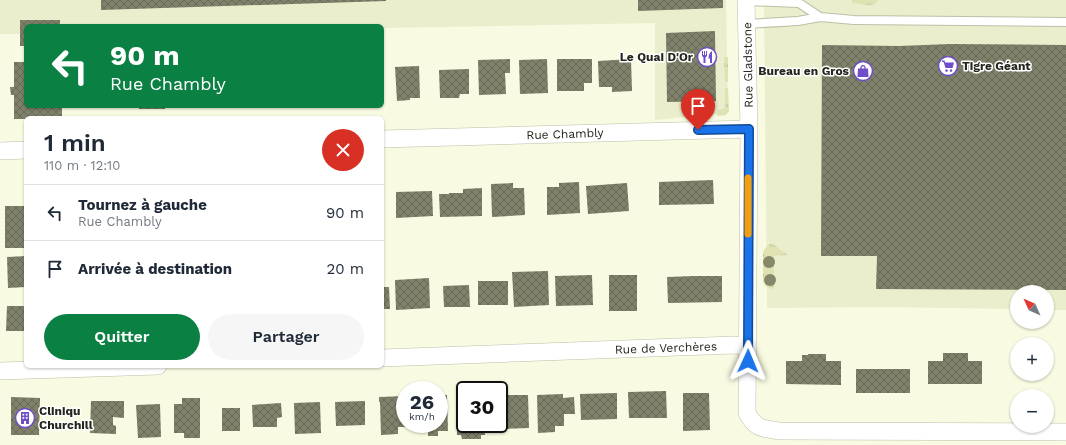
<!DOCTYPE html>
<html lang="fr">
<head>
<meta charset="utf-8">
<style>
  body { margin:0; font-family:"Work Sans",sans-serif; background:#f6f6f7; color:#1f2937; height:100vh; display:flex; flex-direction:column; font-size:15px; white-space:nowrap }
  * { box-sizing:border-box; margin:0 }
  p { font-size:13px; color:#747a83 }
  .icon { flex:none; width:22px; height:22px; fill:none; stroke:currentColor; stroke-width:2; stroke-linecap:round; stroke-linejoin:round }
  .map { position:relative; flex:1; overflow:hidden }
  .drawer { position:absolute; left:24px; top:116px; width:360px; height:252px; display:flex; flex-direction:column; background:#fff; border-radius:6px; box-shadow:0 1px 3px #0004 }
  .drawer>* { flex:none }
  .hud { position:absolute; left:24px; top:24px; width:360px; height:84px; border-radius:6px; box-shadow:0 1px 3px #0004; background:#0b8043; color:#fff; overflow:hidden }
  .needle { width:26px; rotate:315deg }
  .tools { position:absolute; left:1010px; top:285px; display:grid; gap:8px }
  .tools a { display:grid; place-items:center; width:44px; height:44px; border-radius:50%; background:#fff; box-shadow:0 1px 3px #0004; font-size:20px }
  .speed { position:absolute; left:396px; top:381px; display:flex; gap:8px; font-size:20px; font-weight:700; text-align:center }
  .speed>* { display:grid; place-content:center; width:52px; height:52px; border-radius:50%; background:#fff; box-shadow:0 1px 3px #0004; line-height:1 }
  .speed small { font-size:10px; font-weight:400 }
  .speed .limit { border:2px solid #111; border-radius:6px; background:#fff; color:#111 }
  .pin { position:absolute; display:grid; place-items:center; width:34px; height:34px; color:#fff; margin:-41px -17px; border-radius:50% 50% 50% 0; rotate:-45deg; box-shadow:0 0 4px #0007 }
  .pin .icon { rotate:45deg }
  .me { position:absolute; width:44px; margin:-22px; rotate:1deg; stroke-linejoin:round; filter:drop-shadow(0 0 3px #0008) }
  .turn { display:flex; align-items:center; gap:14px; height:84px; padding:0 20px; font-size:18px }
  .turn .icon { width:52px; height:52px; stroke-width:2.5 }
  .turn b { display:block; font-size:28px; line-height:34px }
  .round { display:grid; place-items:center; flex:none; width:42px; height:42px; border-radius:21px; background:#f6f6f7 }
  .head { display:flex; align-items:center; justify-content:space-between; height:68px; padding:0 20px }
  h1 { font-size:24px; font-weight:600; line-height:30px }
  .action { display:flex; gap:8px; margin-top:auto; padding:8px 20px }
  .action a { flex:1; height:46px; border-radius:24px; background:#0b8043; color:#fff; font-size:16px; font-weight:600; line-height:46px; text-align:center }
  .action a+a { background:#f6f6f7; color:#1f2937 }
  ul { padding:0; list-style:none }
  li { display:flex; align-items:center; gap:12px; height:56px; padding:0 20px; border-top:1px solid #e0e1e3 }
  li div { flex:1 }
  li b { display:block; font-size:15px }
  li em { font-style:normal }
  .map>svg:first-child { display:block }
  .built { fill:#ebeecd }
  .grass { fill:url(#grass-tufts) }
  .building { fill:url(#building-cross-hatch) }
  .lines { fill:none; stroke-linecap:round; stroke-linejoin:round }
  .lane-casing { stroke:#bdbfa7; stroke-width:10 }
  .street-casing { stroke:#bdbfa7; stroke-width:18 }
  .lane { stroke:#fff; stroke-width:8 }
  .street { stroke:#fff; stroke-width:17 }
  .tree { fill:#878869 }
  .route-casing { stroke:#114b97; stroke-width:10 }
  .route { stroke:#1a73e8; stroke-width:7 }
  .slow { stroke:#f59e0b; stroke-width:7 }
  .labels { text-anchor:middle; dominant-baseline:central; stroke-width:3; stroke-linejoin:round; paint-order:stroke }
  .poi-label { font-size:12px; font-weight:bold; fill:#24251c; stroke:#fff; text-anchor:end }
  .street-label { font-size:12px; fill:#24251c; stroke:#fff }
</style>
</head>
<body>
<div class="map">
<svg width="1066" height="445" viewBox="0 0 1066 445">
  <defs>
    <pattern id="grass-tufts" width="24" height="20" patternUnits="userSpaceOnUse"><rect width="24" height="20" fill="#dfe3b3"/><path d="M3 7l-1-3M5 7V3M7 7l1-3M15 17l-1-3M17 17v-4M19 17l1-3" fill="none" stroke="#bfc399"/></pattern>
    <pattern id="building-cross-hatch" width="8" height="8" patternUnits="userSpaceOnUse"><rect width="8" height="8" fill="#7f816a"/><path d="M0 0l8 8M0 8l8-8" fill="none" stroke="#686956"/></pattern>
  </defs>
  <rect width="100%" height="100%" fill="#f8fae1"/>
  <path class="built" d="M0 0H726L728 113 655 120V23L382 28V26H26V34H0Z
    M764 0H1066V310H1047V292H1017V309L881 307 767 308Z"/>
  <path class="grass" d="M852 0H878C874 9 862 4 853 3L852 2Z
    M724 57H728V82H725Z
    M725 88H728L729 111 726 115 717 116V110L725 108Z
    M769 244H773L788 255 774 256V289C768 288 765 287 763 281V252L765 249Z"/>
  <path class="building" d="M101 0H386V1L101 10Z
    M638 0H723V8L638 11Z
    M20 20H60V26H26V46H20Z
    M715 31 716 101 667 102 666 33Z
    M950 44 1066 45V290L876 289 877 256H821L822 45 899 46Z
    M510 59V73H505L506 94 479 95 478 60Z
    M547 59 548 93 520 94 519 60Z
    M557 59H592V83H584V91H557Z
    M631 59 632 91 612 92V87H599L598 61Z
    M14 62H26V106H62V118H26V119H14V95H11L10 87H14Z
    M419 66 420 98H410V100L397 101 395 67Z
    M469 69V94H460L459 98H440L439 70Z
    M382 85H383L384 99H382Z
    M139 106H165V109H139Z
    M713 180 714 204 659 205V182Z
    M579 182 580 213 547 215V187H559V183Z
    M513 183V188H524L525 215 492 217 491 184Z
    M627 183 629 211 588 214 586 186Z
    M482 188V216L440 217 439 194H449V193H463V189Z
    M432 191 433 216 396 218V192Z
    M5 206H26V248H5Z
    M26 256V287L8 288 7 257Z
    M548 271 549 305 514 307 512 272Z
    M592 275 593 305 556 306 555 276Z
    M609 275H637V311H609Z
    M694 276H722V302L668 303 667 277Z
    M429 278 430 308 396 310 395 280Z
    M478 281H508V305H478Z
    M469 285 470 307H444L443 286Z
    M382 287H389L390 309H382Z
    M7 306H26V331H6Z
    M943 353H968V361H982V384H928V361H943Z
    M808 354H826V361H841V385L786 384V361H802V355H808Z
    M856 369H910V393H856Z
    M465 388H475V390H465Z
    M465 390V424H485V435H481V439H462L461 435H457L456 391Z
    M666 391 667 418H629L628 392Z
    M617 393V419L581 420 580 394Z
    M683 393H709L710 430 683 431Z
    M563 394V398L574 397 575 414H564V426H555V432L538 433 537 395Z
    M439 395H447L448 431H438V436H428V432H424V424H439Z
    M500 395H528L529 428 501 429Z
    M405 396V424H406V427H398V434L381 435 380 402H379V397Z
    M11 397 40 398 39 435H11Z
    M182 398H200V438H184V433H174V404H182Z
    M91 401H124V418L113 417V425L116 426V434L90 433Z
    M365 401V425L336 426 335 402Z
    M320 402 321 433 295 434 294 403Z
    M281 403 282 417 277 418V427H253L252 405Z
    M160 404 161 437 138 438 136 405Z
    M222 408H240V431H222Z"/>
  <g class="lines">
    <g class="lane-casing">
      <path id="lane" d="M746 1 799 3 820 17
        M747 24 798 21 820 17 854 20 1066 22"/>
    </g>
    <g class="street-casing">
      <path id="street" d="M746 0 749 129 747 413C756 429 761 428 779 431L1066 432
        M382 139 749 129
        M0 151 26 150
        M382 358 733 345 748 346
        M0 371 158 366"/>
    </g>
    <use href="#lane" class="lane"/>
    <use href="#street" class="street"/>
  </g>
  <g class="tree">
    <circle cx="769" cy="262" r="6"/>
    <circle cx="770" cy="280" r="6"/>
  </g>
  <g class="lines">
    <g class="route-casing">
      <path id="route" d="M698 130 749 129 748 361"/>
    </g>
    <use href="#route" class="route"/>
    <path class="slow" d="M748 234V178"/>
  </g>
  <defs>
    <g id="restaurant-ring" transform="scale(1)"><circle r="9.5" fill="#fff" stroke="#6f4ec7" stroke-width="1.5"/><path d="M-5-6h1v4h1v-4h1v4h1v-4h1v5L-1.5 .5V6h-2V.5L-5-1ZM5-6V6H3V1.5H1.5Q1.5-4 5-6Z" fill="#6f4ec7"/></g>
    <g id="supermarket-ring" transform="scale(1)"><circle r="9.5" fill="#fff" stroke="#6f4ec7" stroke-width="1.5"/><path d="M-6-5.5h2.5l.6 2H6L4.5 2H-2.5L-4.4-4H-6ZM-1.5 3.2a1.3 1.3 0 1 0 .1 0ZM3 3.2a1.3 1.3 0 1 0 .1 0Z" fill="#6f4ec7"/></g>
    <g id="shop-ring" transform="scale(1)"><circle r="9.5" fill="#fff" stroke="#6f4ec7" stroke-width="1.5"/><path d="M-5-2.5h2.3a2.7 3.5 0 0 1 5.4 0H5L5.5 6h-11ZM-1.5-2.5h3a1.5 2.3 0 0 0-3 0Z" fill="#6f4ec7"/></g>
    <g id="building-ring" transform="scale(1)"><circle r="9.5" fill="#fff" stroke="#6f4ec7" stroke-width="1.5"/><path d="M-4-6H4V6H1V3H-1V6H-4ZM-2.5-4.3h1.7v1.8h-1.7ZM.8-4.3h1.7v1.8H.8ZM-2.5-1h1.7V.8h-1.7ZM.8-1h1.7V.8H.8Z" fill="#6f4ec7"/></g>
  </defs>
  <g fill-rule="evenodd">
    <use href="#restaurant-ring" x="707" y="57"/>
    <use href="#supermarket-ring" x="948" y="66"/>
    <use href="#shop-ring" x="863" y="71"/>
    <use href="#building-ring" x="25" y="418"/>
  </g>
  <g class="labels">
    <g class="poi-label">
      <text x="693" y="57">Le Quai D'Or</text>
      <text x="962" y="66" text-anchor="start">Tigre Géant</text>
      <text x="849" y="71">Bureau en Gros</text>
      <text x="39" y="411" text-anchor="start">Cliniqu<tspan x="39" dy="14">Churchill</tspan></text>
    </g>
    <g class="street-label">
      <text transform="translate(748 65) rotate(-91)">Rue Gladstone</text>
      <text transform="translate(565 134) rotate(-2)">Rue Chambly</text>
      <text transform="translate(666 348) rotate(-2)">Rue de Verchères</text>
    </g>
  </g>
</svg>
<div class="tools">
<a><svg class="needle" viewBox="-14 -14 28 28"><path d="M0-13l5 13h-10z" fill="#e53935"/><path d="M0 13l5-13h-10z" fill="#747a83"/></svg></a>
<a>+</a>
<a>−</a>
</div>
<div class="speed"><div>26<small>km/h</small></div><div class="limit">30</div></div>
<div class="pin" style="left:698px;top:130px;background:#d93025"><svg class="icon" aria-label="arrive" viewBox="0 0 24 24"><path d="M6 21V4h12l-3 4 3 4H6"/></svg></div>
<svg class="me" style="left:748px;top:361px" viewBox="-20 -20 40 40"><path d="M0-17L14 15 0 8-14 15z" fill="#1a73e8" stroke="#fff" stroke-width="4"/></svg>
<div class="hud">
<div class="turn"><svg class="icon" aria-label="left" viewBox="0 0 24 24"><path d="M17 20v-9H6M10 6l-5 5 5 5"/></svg><div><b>90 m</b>Rue Chambly</div></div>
</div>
<section class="drawer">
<div class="head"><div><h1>1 min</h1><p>110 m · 12:10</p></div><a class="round" style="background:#d93025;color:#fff"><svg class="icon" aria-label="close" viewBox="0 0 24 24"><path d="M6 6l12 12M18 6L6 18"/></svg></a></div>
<ul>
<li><svg class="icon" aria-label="left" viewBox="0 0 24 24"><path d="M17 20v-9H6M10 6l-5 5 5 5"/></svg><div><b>Tournez à gauche</b><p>Rue Chambly</p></div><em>90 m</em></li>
<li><svg class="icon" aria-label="arrive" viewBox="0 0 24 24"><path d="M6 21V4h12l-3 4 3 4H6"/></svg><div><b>Arrivée à destination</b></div><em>20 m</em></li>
</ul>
<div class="action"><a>Quitter</a><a>Partager</a></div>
</section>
</div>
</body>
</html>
